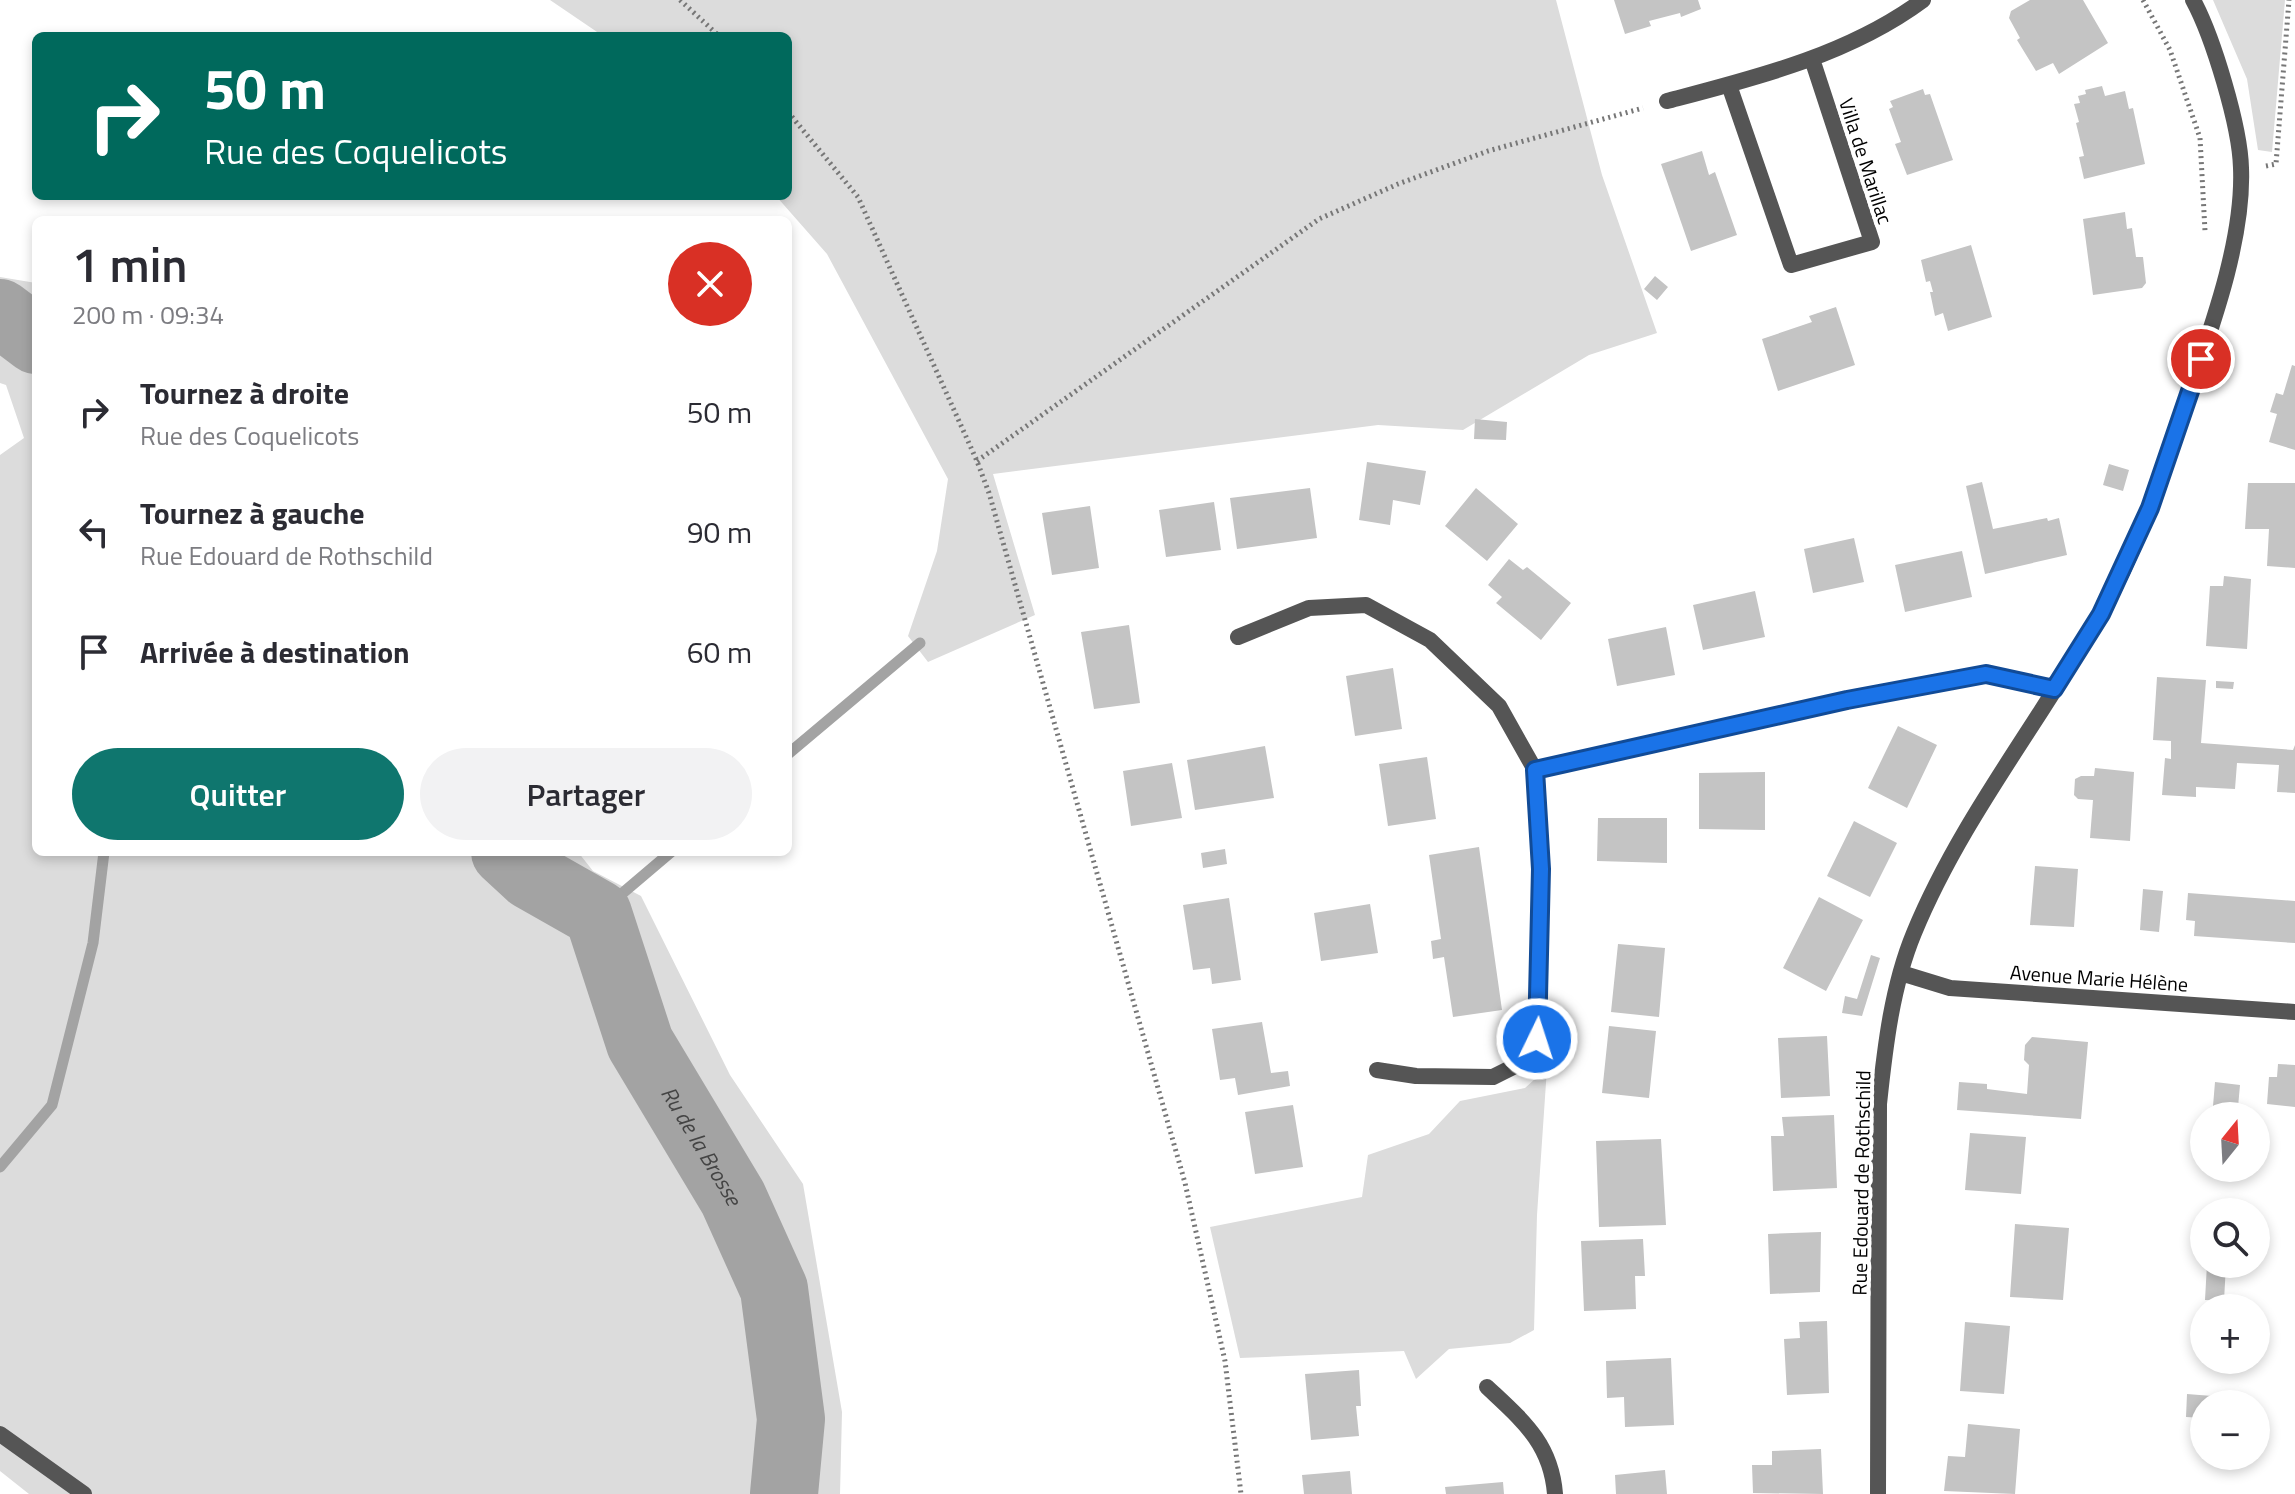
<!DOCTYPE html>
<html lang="fr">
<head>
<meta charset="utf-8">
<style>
  body { margin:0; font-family:"Titillium Web",sans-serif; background:#f2f2f3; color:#2b2b33; height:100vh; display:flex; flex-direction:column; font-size:30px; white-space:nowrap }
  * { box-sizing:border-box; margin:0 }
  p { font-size:26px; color:#7c7c81 }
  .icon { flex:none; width:44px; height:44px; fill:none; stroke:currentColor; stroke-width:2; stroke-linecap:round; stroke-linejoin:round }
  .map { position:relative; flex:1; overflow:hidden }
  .details { position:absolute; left:32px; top:216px; width:760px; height:640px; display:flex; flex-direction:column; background:#fff; border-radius:12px; box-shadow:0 4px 12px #0003 }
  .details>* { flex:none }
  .banner { position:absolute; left:32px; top:32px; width:760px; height:168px; border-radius:12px; box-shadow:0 4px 12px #0003; background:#00695c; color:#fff; overflow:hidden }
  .needle { width:52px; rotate:18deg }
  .buttons { position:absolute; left:2190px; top:1102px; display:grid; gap:16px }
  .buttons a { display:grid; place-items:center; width:80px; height:80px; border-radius:50%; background:#fff; box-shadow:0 4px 12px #0003; font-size:40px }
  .pin { position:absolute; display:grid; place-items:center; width:68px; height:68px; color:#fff; margin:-34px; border:4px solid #fff; border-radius:50%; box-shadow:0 2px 8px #0007 }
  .me { position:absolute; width:88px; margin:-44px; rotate:4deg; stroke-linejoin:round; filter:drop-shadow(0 0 6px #0008) }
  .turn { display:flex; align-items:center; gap:28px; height:168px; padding:0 40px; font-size:36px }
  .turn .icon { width:104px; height:104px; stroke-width:2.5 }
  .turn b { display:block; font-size:56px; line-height:68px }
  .round { display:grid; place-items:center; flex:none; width:84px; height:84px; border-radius:42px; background:#f2f2f3 }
  .headline { display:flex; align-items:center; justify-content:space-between; height:136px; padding:0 40px }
  h1 { font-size:48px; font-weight:600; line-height:60px }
  .action { display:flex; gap:16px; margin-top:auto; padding:16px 40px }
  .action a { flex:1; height:92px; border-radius:48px; background:#0f766e; color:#fff; font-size:32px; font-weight:600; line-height:92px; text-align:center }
  .action a+a { background:#f2f2f3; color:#2b2b33 }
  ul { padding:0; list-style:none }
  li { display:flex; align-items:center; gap:24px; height:120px; padding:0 40px }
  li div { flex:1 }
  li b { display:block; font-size:30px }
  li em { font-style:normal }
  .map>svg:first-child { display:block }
  .green { fill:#dcdcdc }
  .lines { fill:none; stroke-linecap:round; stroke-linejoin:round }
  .stream { stroke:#a3a3a3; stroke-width:11 }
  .river { stroke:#a3a3a3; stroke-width:68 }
  .building { fill:#c4c4c4 }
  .path { stroke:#777; stroke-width:5; stroke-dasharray:2 4; stroke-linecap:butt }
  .minor { stroke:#555; stroke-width:16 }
  .route-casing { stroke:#114b97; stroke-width:20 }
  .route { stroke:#1a73e8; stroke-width:14 }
  .labels { text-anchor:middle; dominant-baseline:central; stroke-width:8; stroke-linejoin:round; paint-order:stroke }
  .street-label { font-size:20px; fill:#000; stroke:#fff }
  .water-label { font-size:22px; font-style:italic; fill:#444; stroke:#fff }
</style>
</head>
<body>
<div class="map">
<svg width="2295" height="1494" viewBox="0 0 2295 1494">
  <rect width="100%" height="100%" fill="#fff"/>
  <path class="green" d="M550 0H1556L1602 175 1657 333 1589 355 1463 430 1378 425 993 474 1035 615 928 662 908 636 937 551 948 479 827 254 776 196H788V36H603Z
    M2213 0H2285L2272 152 2258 150 2247 79Z
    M0 277 36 283V852H578L593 871 641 896 730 1075 803 1184 842 1412 840 1494H29L0 1471V455L24 438 6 385 0 383Z
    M1547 1068 1537 1215 1534 1330 1510 1343 1449 1349 1416 1379 1404 1351 1240 1358 1210 1227 1362 1197 1368 1155 1429 1134 1460 1101 1525 1088Z"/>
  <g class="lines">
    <path class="stream" d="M788 754 920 643
      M598 914 671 852
      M0 1167 52 1105 93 943 104 852"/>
    <g class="river">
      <path d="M0 313 36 340"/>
      <path id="s1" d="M505 852 531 876 598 914 640 1043 733 1198 774 1289 791 1419 784 1494"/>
    </g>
  </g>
  <path class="building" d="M1614 0H1698L1701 9 1681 17 1680 13 1649 21 1651 26 1625 34Z
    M2030 0H2083L2108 43 2059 74 2053 63 2036 71 2017 40 2020 38 2009 18 2011 11Z
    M2102 86 2105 96 2125 91 2129 109 2133 108 2145 164 2084 179 2079 157 2084 156 2076 123 2079 122 2074 104 2080 103 2078 96 2086 94 2085 90Z
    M1923 89 1925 95 1930 94 1953 160 1907 175 1895 144 1901 142 1889 109 1893 107 1890 101Z
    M1702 151 1709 175 1715 172 1737 235 1691 251 1661 164Z
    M2125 212 2127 229 2132 228 2136 257H2143L2146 283 2142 288 2093 295 2083 219Z
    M1971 245 1992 317 1948 331 1943 313 1935 316 1930 292H1933L1930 281 1926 282 1921 260Z
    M1655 276 1668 287 1657 300 1644 289Z
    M1836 307 1855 365 1778 391 1762 339 1812 322 1809 316Z
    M2292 365 2295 366V450L2269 442 2277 414 2270 412 2276 393 2283 395Z
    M1475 419 1507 422 1506 440 1474 439Z
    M1367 462 1426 471 1420 505 1393 500 1390 525 1359 520Z
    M2109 464 2129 470 2123 491 2103 485Z
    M1982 482 1993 529 2047 518 2048 521 2059 518 2067 555 1985 574 1966 486Z
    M2248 483H2295V568L2267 566 2269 529H2245Z
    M1310 488 1317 538 1237 549 1230 498Z
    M1476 488 1518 524 1487 561 1445 526Z
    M1214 502 1221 550 1166 557 1159 510Z
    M1090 506 1099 568 1052 575 1042 513Z
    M1854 538 1864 582 1813 593 1804 549Z
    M1962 551 1972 597 1905 612 1895 565Z
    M1509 559 1523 570 1527 567 1571 603 1541 640 1496 603 1502 597 1488 585Z
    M2224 576 2251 579 2247 649 2206 646 2210 586H2223Z
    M1755 591 1765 637 1703 650 1693 605Z
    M1129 625 1140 703 1094 709 1081 632Z
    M1666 627 1675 675 1617 686 1608 639Z
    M1393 668 1402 729 1355 736 1346 676Z
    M2157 677 2206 680 2201 743 2293 750 2295 745V793L2277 792 2279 765 2237 763 2235 789 2196 787V797L2162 795 2165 758 2171 759V741L2153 740Z
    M2216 681 2234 682 2233 689 2216 688Z
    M1898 726 1937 745 1907 808 1868 788Z
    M1265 746 1274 798 1195 810 1187 760Z
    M1427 757 1436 819 1388 826 1379 764Z
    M1172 763 1182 818 1131 826 1123 771Z
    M2095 768 2134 772 2130 841 2090 838 2093 800 2078 799 2074 795 2075 779 2081 776H2094Z
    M1765 772V830L1699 829V773Z
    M1598 818H1667V863L1597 861Z
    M1854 821 1897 843 1870 897 1827 876Z
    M1479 847 1502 1010 1453 1017 1444 957 1433 959 1431 941 1441 939 1429 855Z
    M1225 849 1227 864 1203 868 1201 853Z
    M2035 866 2078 869 2074 927 2030 925Z
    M2143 889 2163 891 2159 932 2140 930Z
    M2188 893 2295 901V943L2194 936 2195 921 2186 920Z
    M1819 897 1863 920 1826 991 1783 968Z
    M1229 898 1241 980 1212 984 1210 968 1193 970 1183 905Z
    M1370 904 1378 953 1321 961 1314 913Z
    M1618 944 1665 948 1659 1017 1611 1012Z
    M1871 955 1880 958 1862 1016 1842 1013 1845 996 1857 999Z
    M1262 1022 1271 1073 1288 1071 1290 1086 1238 1095 1235 1078 1220 1080 1212 1029Z
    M1609 1026 1656 1031 1649 1098 1602 1093Z
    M1827 1036 1830 1096 1781 1098 1778 1038Z
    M2032 1037 2088 1042 2081 1119 1957 1110 1959 1082 1987 1084V1089L2027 1094 2029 1065 2024 1060 2025 1045Z
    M2278 1064 2295 1065V1107L2267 1104 2269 1077H2277Z
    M2215 1082 2240 1085 2238 1107 2213 1106Z
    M1293 1105 1303 1167 1255 1174 1245 1112Z
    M1834 1115 1837 1188 1773 1191 1771 1136H1784L1782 1117Z
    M1970 1133 2026 1137 2021 1194 1965 1190Z
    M1661 1139 1666 1225 1599 1227 1596 1141Z
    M2015 1224 2069 1228 2063 1300 2010 1297Z
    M1821 1232 1820 1292 1770 1294 1768 1234Z
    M1643 1239 1645 1276H1635L1636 1309 1584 1311 1581 1241Z
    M2207 1264H2226L2224 1301 2205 1300Z
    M1827 1321 1829 1393 1787 1395 1784 1339 1800 1338 1799 1322Z
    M1965 1322 2010 1326 2004 1394 1960 1391Z
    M1671 1358 1674 1425 1625 1427 1624 1397 1607 1398 1606 1361Z
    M1359 1370 1361 1406H1356L1359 1436 1311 1440 1305 1374Z
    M2187 1394 2212 1396 2211 1404H2204V1418L2186 1417Z
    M1968 1424 2020 1429 2015 1494 1944 1491 1948 1456 1965 1457Z
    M1821 1449 1823 1494 1753 1493 1752 1465H1772V1451Z
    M1665 1470 1667 1494H1616L1615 1475Z
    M1350 1471 1352 1494H1304L1302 1475Z
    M1503 1482 1504 1494H1446L1445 1487Z"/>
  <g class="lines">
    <path class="path" d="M680 0 719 36
      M2143 0 2170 50 2200 138 2205 231
      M788 112 858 197 977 461 989 493 1185 1183 1225 1361 1241 1494
      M2266 166 2276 164 2289 0
      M977 461 1319 219 1398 184 1488 151 1643 108"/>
    <path class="minor" d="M1729 85 1791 265 1872 242 1812 59
      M1667 101C1755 78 1849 55 1923 0
      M1238 637 1309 608 1366 605 1430 640 1499 706 1535 770 1541 869 1539 1016 1537 1039 1527 1060 1493 1077 1416 1076 1377 1070
      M1535 770 1847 700 1986 674 2054 689
      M1901 973 1950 988 2295 1012
      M1487 1387C1522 1420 1551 1443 1555 1494
      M0 1434 84 1494
      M1878 1494 1879 1104C1885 1047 1892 986 1914 933 1961 819 2040 722 2100 615 2139 547 2163 470 2188 396 2211 329 2244 240 2241 168 2240 126 2213 37 2193 0"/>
  </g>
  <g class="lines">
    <g class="route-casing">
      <path id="route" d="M1537 1039 1541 869 1535 770 1847 700 1986 674 2054 689 2101 614 2150 508 2201 359"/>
    </g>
    <use href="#route" class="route"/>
  </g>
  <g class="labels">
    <g class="street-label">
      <text transform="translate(1866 161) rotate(72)">Villa de Marillac</text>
      <text transform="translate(2099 978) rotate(4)">Avenue Marie Hélène</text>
      <text transform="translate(1861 1183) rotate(-89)">Rue Edouard de Rothschild</text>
    </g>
    <g class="water-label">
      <text stroke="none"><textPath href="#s1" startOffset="368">Ru de la Brosse</textPath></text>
    </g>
  </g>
</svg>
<div class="buttons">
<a><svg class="needle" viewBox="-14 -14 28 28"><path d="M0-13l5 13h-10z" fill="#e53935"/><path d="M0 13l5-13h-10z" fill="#7c7c81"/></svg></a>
<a><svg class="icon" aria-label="search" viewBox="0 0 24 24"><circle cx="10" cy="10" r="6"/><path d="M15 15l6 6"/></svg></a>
<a>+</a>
<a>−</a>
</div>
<div class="pin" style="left:2201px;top:359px;background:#d93025"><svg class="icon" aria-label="arrive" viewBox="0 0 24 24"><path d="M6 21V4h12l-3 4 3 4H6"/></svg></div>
<svg class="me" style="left:1537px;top:1039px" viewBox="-20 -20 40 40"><circle r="17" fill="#1a73e8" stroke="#fff" stroke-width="3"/><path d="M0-11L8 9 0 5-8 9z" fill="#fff"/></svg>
<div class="banner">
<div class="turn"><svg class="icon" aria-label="right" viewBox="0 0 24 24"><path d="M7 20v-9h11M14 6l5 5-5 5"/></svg><div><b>50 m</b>Rue des Coquelicots</div></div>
</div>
<section class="details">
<div class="headline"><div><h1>1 min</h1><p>200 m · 09:34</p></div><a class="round" style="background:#d93025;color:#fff"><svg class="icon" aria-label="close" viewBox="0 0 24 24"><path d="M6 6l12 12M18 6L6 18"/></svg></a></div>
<ul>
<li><svg class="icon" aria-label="right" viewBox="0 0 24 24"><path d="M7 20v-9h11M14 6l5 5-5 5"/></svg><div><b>Tournez à droite</b><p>Rue des Coquelicots</p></div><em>50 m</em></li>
<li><svg class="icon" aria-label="left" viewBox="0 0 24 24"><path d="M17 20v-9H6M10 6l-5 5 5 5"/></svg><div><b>Tournez à gauche</b><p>Rue Edouard de Rothschild</p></div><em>90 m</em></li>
<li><svg class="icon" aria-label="arrive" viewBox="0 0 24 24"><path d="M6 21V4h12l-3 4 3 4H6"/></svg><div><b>Arrivée à destination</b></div><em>60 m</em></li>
</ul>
<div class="action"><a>Quitter</a><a>Partager</a></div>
</section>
</div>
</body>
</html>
